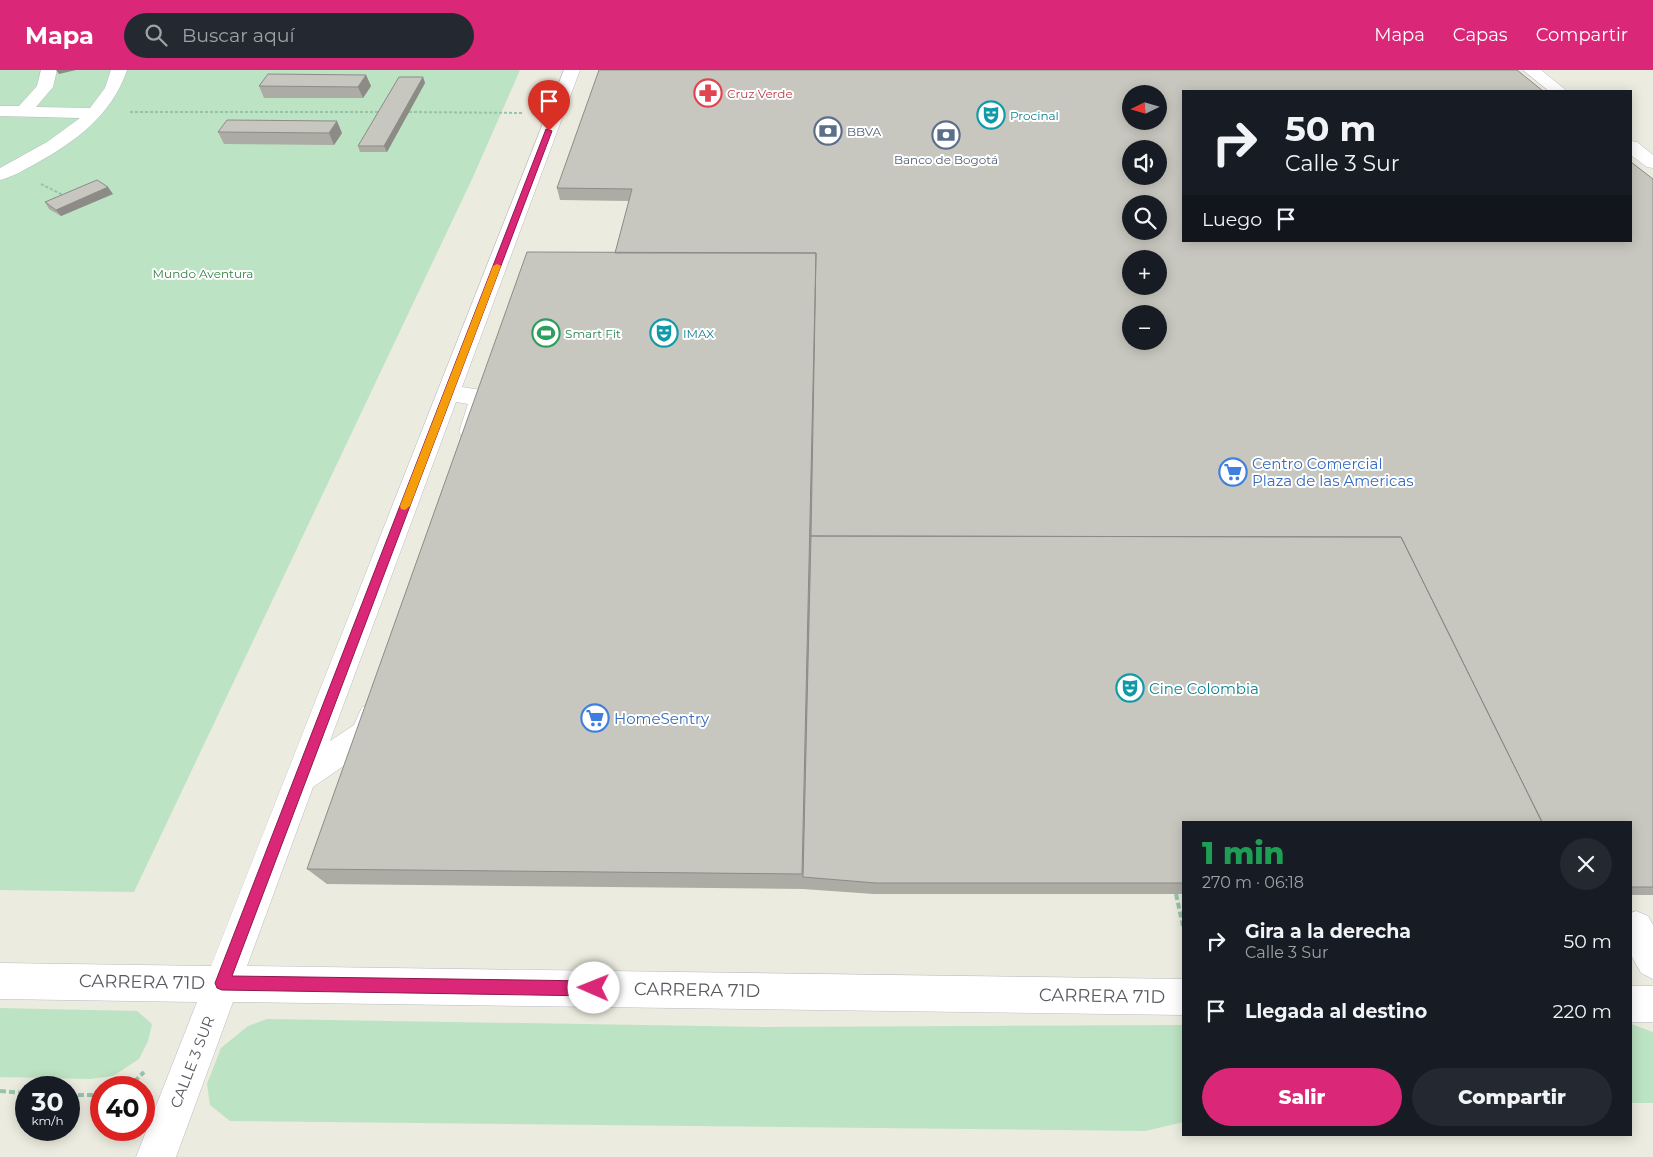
<!DOCTYPE html>
<html lang="es">
<head>
<meta charset="utf-8">
<style>
  body { margin:0; font-family:Montserrat,sans-serif; background:#242831; color:#f1f3f6; height:100vh; display:flex; flex-direction:column; font-size:19px; white-space:nowrap }
  * { box-sizing:border-box; margin:0 }
  p { font-size:16px; color:#9ea1a6 }
  .icon { flex:none; width:28px; height:28px; fill:none; stroke:currentColor; stroke-width:2; stroke-linecap:round; stroke-linejoin:round }
  .map { position:relative; flex:1; overflow:hidden }
  .sheet { position:absolute; left:1182px; top:751px; width:450px; height:315px; display:flex; flex-direction:column; background:#171b24; border-radius:0px; box-shadow:0 2px 12px #0003 }
  .sheet>* { flex:none }
  .banner { position:absolute; left:1182px; top:20px; width:450px; height:152px; border-radius:0px; box-shadow:0 2px 12px #0003; background:#171b24; color:#f1f3f6; overflow:hidden }
  .needle { width:32px; rotate:265deg }
  .controls { position:absolute; left:1122px; top:15px; display:grid; gap:10px }
  .controls a { display:grid; place-items:center; width:45px; height:45px; border-radius:50%; background:#171b24; box-shadow:0 2px 12px #0003; font-size:25px }
  .speed { position:absolute; left:15px; top:1006px; display:flex; gap:10px; font-size:25px; font-weight:700; text-align:center }
  .speed>* { display:grid; place-content:center; width:65px; height:65px; border-radius:50%; background:#171b24; box-shadow:0 2px 12px #0003; line-height:1 }
  .speed small { font-size:12px; font-weight:400 }
  .speed .limit { border:8px solid #d22; background:#fff; color:#111 }
  .pin { position:absolute; display:grid; place-items:center; width:42px; height:42px; color:#fff; margin:-51px -21px; border-radius:50% 50% 50% 0; rotate:-45deg; box-shadow:0 0 5px #0007 }
  .pin .icon { rotate:45deg }
  .me { position:absolute; width:55px; margin:-28px; rotate:271deg; stroke-linejoin:round; filter:drop-shadow(0 0 4px #0008) }
  .turn { display:flex; align-items:center; gap:18px; height:105px; padding:0 20px; font-size:22px }
  .turn .icon { width:65px; height:65px; stroke-width:2.5 }
  .turn b { display:block; font-size:35px; line-height:42px }
  .then { display:flex; align-items:center; height:48px; padding:0 20px; background:#0003; gap:10px; font-size:19px }
  .round { display:grid; place-items:center; flex:none; width:52px; height:52px; border-radius:26px; background:#242831 }
  .overview { display:flex; align-items:center; justify-content:space-between; height:85px; padding:0 20px }
  h1 { font-size:30px; font-weight:800; line-height:38px; color:#1e9e55 }
  .action { display:flex; gap:10px; margin-top:auto; padding:10px 20px }
  .action a { flex:1; height:58px; border-radius:30px; background:#db2777; color:#fff; font-size:20px; font-weight:800; line-height:58px; text-align:center }
  .action a+a { background:#242831; color:#f1f3f6 }
  ul { padding:0; list-style:none }
  li { display:flex; align-items:center; gap:15px; height:70px; padding:0 20px }
  li div { flex:1 }
  li b { display:block; font-size:19px }
  li em { font-style:normal }
  header { display:flex; align-items:center; gap:30px; box-sizing:border-box; height:70px; padding:0 25px; background:#db2777; color:#fff }
  header strong { font-size:24px }
  nav { display:flex; gap:28px; margin-inline-start:auto; font-size:18px }
  .search { width:350px; height:45px; background:#242831; display:flex; align-items:center; gap:12px; box-sizing:border-box; padding:0 18px; border-radius:28px; color:#9ea1a6; font-size:19px }
  .map>svg:first-child { display:block }
  .green { fill:#bce3c3 }
  .lines { fill:none; stroke-linecap:round; stroke-linejoin:round }
  .minor-casing { stroke:#babbc1; stroke-width:1 }
  .path-far1 { stroke:#95c4ab; stroke-width:2; stroke-dasharray:3 2; stroke-linecap:butt }
  .path { stroke:#95c4ab; stroke-width:4; stroke-dasharray:6 3; stroke-linecap:butt }
  .minor { fill:#fff; fill-rule:evenodd }
  .wall { fill:#acaba4; fill-rule:evenodd }
  .shaded-wall { fill:#8c8b86 }
  .building { fill:#c8c7bf; stroke:#8c8b86; fill-rule:evenodd }
  .route { fill:#db2777; stroke:#8e194d }
  .slow { fill:#f59e0b }
  .labels { text-anchor:middle; dominant-baseline:central; stroke-width:4; stroke-linejoin:round; paint-order:stroke }
  .far-health-label { font-size:12px; fill:#be3a42; stroke:#fff; text-anchor:start }
  .far-culture-label { font-size:12px; fill:#0d838f; stroke:#fff; text-anchor:start }
  .far-service-label { font-size:12px; fill:#4e5e75; stroke:#fff; text-anchor:start }
  .far-park-label { font-size:12px; fill:#368247; stroke:#fff }
  .far-leisure-label { font-size:12px; fill:#27864d; stroke:#fff; text-anchor:start }
  .shop-label { font-size:15px; fill:#366cbe; stroke:#fff; text-anchor:start }
  .culture-label { font-size:15px; fill:#0d838f; stroke:#fff; text-anchor:start }
  .street-label { font-size:15px; fill:#585a60; stroke:#fff }
  .near-street-label { font-size:18px; fill:#585a60; stroke:#fff }
</style>
</head>
<body>
<header>
<strong>Mapa</strong>
<div class="search"><svg class="icon" aria-label="search" viewBox="0 0 24 24"><circle cx="10" cy="10" r="6"/><path d="M15 15l6 6"/></svg>Buscar aquí</div>
<nav><a>Mapa</a><a>Capas</a><a>Compartir</a></nav>
</header>
<div class="map">
<svg width="1653" height="1087" viewBox="0 0 1653 1087">
  <rect width="100%" height="100%" fill="#ebebdf"/>
  <path class="green" d="M0 0H520L473 107 134 822 0 820Z
    M0 938 137 941 152 954 148 971 139 989 113 1006 90 1009 0 1007Z
    M267 949 766 957 1184 955V1052L1145 1061 230 1051 210 1035 207 1014 221 978 248 956Z
    M1631 954 1653 962V1033H1631Z"/>
  <g class="lines">
    <g class="minor-casing">
      <path id="minor" d="M41 0H57L53 17 36 37 90 38 105 18 111 0H127C112 45 75 72 35 94 24 100 12 107 0 110V98L47 72 80 48 0 46V36H19L37 16Z
        M564 0H580L462 317 481 320 491 333 479 368 471 370 463 368 459 362 468 334 456 332 330 671 354 655 362 637 373 633 384 637 388 646 377 673 313 717 247 896 1184 909V945L233 932 176 1087H136L197 932 0 929V893L211 896Z
        M1523 0H1541L1567 21H1549Z
        M1631 71 1637 72 1653 85V98L1647 97 1631 85Z
        M1636 841 1648 846 1653 855V909L1641 903 1631 885V843Z
        M1631 916H1653V952H1631Z"/>
    </g>
    <path class="path-far1" d="M130 42H381
      M409 42 524 43
      M41 114 65 126"/>
    <path class="path" d="M1176 824 1183 856
      M128 1018 144 1002
      M0 1021 26 1023
      M69 1025H101"/>
    <use href="#minor" class="minor"/>
  </g>
  <path class="wall" d="M366 5 371 16 363 28H264L259 16Z
    M423 7 425 13 387 82H360L358 76Z
    M1184 21 1653 109V825H1631V752H1184V824H874L803 819 327 814 307 799 615 183 629 131 560 130 557 118ZM814 294 811 466 808 578Z
    M218 62 342 63 334 75 224 74Z
    M113 124 61 146 49 139 45 132Z"/>
  <path class="shaded-wall" d="M56 0H76L59 4Z
    M366 5 371 16 363 28 358 17Z
    M423 7 425 13 387 82 384 76Z
    M337 51 342 63 334 75 329 63Z
    M108 117 113 124 61 146 56 140Z
    M816 183V206L804 807H803Z"/>
  <path class="building" d="M599 0H1517L1543 21H1184V171H1631V92L1653 109V817H1631V752H1542L1401 467 811 466 816 183H615L632 119 557 118ZM1131 24H1159V51H1131ZM1131 79H1159V106H1131ZM1131 134H1159V161H1131ZM1131 189H1159V216H1131ZM1131 244H1159V271H1131Z
    M268 4 366 5 358 17 259 16Z
    M399 7H423L384 76H358Z
    M227 50 337 51 329 63 218 62Z
    M97 110 108 117 56 140 45 132Z
    M527 182 816 183 802 804 307 799Z
    M811 466 1401 467 1542 752H1184V813H876L803 807Z"/>
  <path class="route" d="M546 59 552 61 232 906 594 911 599 913 601 918 599 923 594 926 222 920 217 918 215 913Z"/>
  <path class="slow" d="M497 194 501 196 410 436 405 440 401 439 400 436 493 196Z"/>
  <defs>
    <g id="pharmacy-ring" transform="scale(1.4375)"><circle r="9.5" fill="#fff" stroke="#e0444e" stroke-width="1.5"/><path d="M-2-6h4v4h4v4h-4v4h-4v-4h-4v-4h4Z" fill="#e0444e"/></g>
    <g id="theatre-ring" transform="scale(1.4375)"><circle r="9.5" fill="#fff" stroke="#0f9aa8" stroke-width="1.5"/><path d="M-5-5.5Q0-4 5-5.5V0Q5 5 0 6Q-5 5-5 0ZM-3.3-2.5H-1v1.5H-3.3ZM1-2.5H3.3v1.5H1ZM-2.8 1Q0 5.5 2.8 1Z" fill="#0f9aa8"/></g>
    <g id="bank-ring" transform="scale(1.4375)"><circle r="9.5" fill="#fff" stroke="#5c6f8a" stroke-width="1.5"/><path d="M-6-4H6V4H-6ZM0-2.3a2.3 2.3 0 1 0 0 4.6a2.3 2.3 0 1 0 0-4.6Z" fill="#5c6f8a"/></g>
    <g id="stadium-ring" transform="scale(1.4375)"><circle r="9.5" fill="#fff" stroke="#2e9e5b" stroke-width="1.5"/><path d="M0-5a6.5 5 0 1 0 0 10a6.5 5 0 1 0 0-10ZM-3.5-1.8h7v3.6h-7Z" fill="#2e9e5b"/></g>
    <g id="supermarket-ring" transform="scale(1.4375)"><circle r="9.5" fill="#fff" stroke="#3f7fe0" stroke-width="1.5"/><path d="M-6-5.5h2.5l.6 2H6L4.5 2H-2.5L-4.4-4H-6ZM-1.5 3.2a1.3 1.3 0 1 0 .1 0ZM3 3.2a1.3 1.3 0 1 0 .1 0Z" fill="#3f7fe0"/></g>
  </defs>
  <g fill-rule="evenodd">
    <use href="#pharmacy-ring" x="708" y="23"/>
    <use href="#theatre-ring" x="991" y="45"/>
    <use href="#bank-ring" x="828" y="61"/>
    <use href="#bank-ring" x="946" y="65"/>
    <use href="#stadium-ring" x="546" y="263"/>
    <use href="#theatre-ring" x="664" y="263"/>
    <use href="#supermarket-ring" x="1233" y="402"/>
    <use href="#theatre-ring" x="1130" y="618"/>
    <use href="#supermarket-ring" x="595" y="648"/>
  </g>
  <g class="labels">
    <g class="far-health-label">
      <text x="727" y="23">Cruz Verde</text>
    </g>
    <g class="far-culture-label">
      <text x="1010" y="45">Procinal</text>
      <text x="683" y="263">IMAX</text>
    </g>
    <g class="far-service-label">
      <text x="847" y="61">BBVA</text>
      <text x="946" y="89" text-anchor="middle">Banco de Bogotá</text>
    </g>
    <g class="far-park-label">
      <text x="203" y="203">Mundo Aventura</text>
    </g>
    <g class="far-leisure-label">
      <text x="565" y="263">Smart Fit</text>
    </g>
    <g class="shop-label">
      <text x="1252" y="393">Centro Comercial<tspan x="1252" dy="17">Plaza de las Americas</tspan></text>
      <text x="614" y="648">HomeSentry</text>
    </g>
    <g class="culture-label">
      <text x="1149" y="618">Cine Colombia</text>
    </g>
    <g class="street-label">
      <text transform="translate(192 992) rotate(-69)">CALLE 3 SUR</text>
    </g>
    <g class="near-street-label">
      <text transform="translate(142 912) rotate(1)">CARRERA 71D</text>
      <text transform="translate(697 920) rotate(1)">CARRERA 71D</text>
      <text transform="translate(1102 926) rotate(1)">CARRERA 71D</text>
    </g>
  </g>
</svg>
<div class="controls">
<a><svg class="needle" viewBox="-14 -14 28 28"><path d="M0-13l5 13h-10z" fill="#e53935"/><path d="M0 13l5-13h-10z" fill="#9ea1a6"/></svg></a>
<a><svg class="icon" aria-label="sound" viewBox="0 0 24 24"><path d="M4 9h4l5-4v14l-5-4H4zM17 9q2 3 0 6"/></svg></a>
<a><svg class="icon" aria-label="search" viewBox="0 0 24 24"><circle cx="10" cy="10" r="6"/><path d="M15 15l6 6"/></svg></a>
<a>+</a>
<a>−</a>
</div>
<div class="speed"><div>30<small>km/h</small></div><div class="limit">40</div></div>
<div class="pin" style="left:549px;top:61px;background:#d93025"><svg class="icon" aria-label="arrive" viewBox="0 0 24 24"><path d="M6 21V4h12l-3 4 3 4H6"/></svg></div>
<svg class="me" style="left:594px;top:918px" viewBox="-20 -20 40 40"><circle r="19" fill="#fff"/><path d="M0-13L10 11 0 6-10 11z" fill="#db2777"/></svg>
<div class="banner">
<div class="turn"><svg class="icon" aria-label="right" viewBox="0 0 24 24"><path d="M7 20v-9h11M14 6l5 5-5 5"/></svg><div><b>50 m</b>Calle 3 Sur</div></div>
<div class="then">Luego<svg class="icon" aria-label="arrive" viewBox="0 0 24 24"><path d="M6 21V4h12l-3 4 3 4H6"/></svg></div>
</div>
<section class="sheet">
<div class="overview"><div><h1>1 min</h1><p>270 m · 06:18</p></div><a class="round"><svg class="icon" aria-label="close" viewBox="0 0 24 24"><path d="M6 6l12 12M18 6L6 18"/></svg></a></div>
<ul>
<li><svg class="icon" aria-label="right" viewBox="0 0 24 24"><path d="M7 20v-9h11M14 6l5 5-5 5"/></svg><div><b>Gira a la derecha</b><p>Calle 3 Sur</p></div><em>50 m</em></li>
<li><svg class="icon" aria-label="arrive" viewBox="0 0 24 24"><path d="M6 21V4h12l-3 4 3 4H6"/></svg><div><b>Llegada al destino</b></div><em>220 m</em></li>
</ul>
<div class="action"><a>Salir</a><a>Compartir</a></div>
</section>
</div>
</body>
</html>
